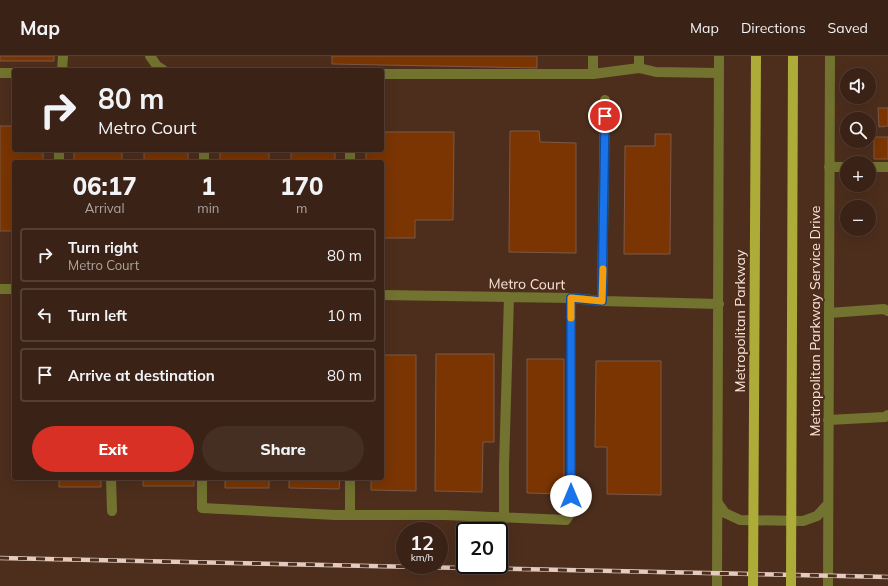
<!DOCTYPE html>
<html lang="en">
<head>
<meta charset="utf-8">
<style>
  body { margin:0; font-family:Mulish,sans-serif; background:#452f23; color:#f1f3f6; height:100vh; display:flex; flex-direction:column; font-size:15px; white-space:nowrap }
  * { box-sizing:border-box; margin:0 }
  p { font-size:13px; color:#aba4a1 }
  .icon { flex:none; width:22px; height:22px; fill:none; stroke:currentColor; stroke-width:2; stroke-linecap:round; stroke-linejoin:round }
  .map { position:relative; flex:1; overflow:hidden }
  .panel { position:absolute; left:12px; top:104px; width:372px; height:320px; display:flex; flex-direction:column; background:#3a2216; border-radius:4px; box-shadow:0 4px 16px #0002,0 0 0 1px #543f35 }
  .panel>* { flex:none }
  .top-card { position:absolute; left:12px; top:12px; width:372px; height:84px; border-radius:4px; box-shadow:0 4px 16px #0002,0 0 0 1px #543f35; background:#3a2216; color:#f1f3f6; overflow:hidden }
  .buttons { position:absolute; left:840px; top:12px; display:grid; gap:8px }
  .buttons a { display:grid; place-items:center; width:36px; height:36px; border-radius:50%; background:#3a2216; box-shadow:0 4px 16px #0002,0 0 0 1px #543f35; font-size:20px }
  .speed { position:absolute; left:396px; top:466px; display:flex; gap:8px; font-size:20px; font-weight:700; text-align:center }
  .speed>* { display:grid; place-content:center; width:52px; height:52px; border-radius:50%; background:#3a2216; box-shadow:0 4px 16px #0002,0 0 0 1px #543f35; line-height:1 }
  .speed small { font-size:10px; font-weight:400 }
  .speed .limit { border:2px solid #111; border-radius:6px; background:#fff; color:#111 }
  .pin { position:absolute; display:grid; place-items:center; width:34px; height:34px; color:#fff; margin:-17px; border:2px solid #fff; border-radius:50%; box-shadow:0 1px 4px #0007 }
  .me { position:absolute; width:44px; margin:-22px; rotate:0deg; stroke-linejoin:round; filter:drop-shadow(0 0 3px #0008) }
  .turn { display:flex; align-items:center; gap:14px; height:84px; padding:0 20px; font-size:18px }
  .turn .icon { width:52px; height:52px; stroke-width:2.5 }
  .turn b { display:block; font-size:28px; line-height:34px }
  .eta { display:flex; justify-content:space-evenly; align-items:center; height:68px; text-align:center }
  .eta b { font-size:24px; font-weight:800; line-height:28px }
  .cta { display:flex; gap:8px; margin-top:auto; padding:8px 20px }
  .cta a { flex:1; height:46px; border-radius:24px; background:#d93025; color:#fff; font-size:16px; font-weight:800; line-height:46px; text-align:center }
  .cta a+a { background:#452f23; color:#f1f3f6 }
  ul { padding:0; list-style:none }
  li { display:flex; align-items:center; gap:12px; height:54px; margin:0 8px 6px; padding:0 12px; border:2px solid #543f35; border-radius:4px }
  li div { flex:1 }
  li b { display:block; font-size:15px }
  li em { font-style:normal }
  header { display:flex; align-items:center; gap:24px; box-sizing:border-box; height:56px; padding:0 20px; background:#3a2216; border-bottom:1px solid #543f35 }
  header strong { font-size:19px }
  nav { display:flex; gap:22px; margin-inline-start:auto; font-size:14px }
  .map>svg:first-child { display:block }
  .building { fill:#7a3503; stroke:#7c5947 }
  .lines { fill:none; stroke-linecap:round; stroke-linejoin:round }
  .minor { stroke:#737330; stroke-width:10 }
  .rail-casing { stroke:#e2ccc1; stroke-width:4.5 }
  .rail { stroke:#4d2e1d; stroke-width:3; stroke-dasharray:9; stroke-linecap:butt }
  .major-bridge { stroke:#adac39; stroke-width:10 }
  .route-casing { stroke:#114b97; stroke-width:10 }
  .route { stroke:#1a73e8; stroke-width:7 }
  .slow { stroke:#f59e0b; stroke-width:7 }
  .labels { text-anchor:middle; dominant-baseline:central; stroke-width:4; stroke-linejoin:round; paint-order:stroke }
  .street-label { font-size:14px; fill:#f9e4da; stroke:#4d2e1d }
</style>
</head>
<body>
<header>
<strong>Map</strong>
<nav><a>Map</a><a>Directions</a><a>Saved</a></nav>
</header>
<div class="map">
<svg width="888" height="530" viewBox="0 0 888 530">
  <rect width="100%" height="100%" fill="#4d2e1d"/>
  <path class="building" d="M0 0H54V5H0Z
    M332 0H537V12L332 8Z
    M878 52H888V70L879 71Z
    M0 70H14V94H43V106H14V175H0Z
    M510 75H539L540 86 576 87V197L509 196Z
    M382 76H454L453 164H415V182H382V106H366V94H382Z
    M655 78H671L670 198H624L625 90H655Z
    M874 81H888V103H874Z
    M74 94H122V106H74Z
    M144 94H188V106H144Z
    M220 94H269V106H220Z
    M291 94H335V106H291Z
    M436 298H494V386H483L482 436 435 435Z
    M384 299H416V435L371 434V422H382V317H384Z
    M527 303H564V438L527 437Z
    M596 305H661V439L607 438V391H595Z
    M59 422H101V431H59Z
    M143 422H194V430H143Z
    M225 422H269V432H225Z
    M289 422H340L339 433 289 432Z"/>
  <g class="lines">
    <path class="minor" d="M150 0 157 10 163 14
      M593 0V18
      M639 0V12
      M62 14 63 0
      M0 17H14
      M382 18H593L639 12 656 16 719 17
      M350 94V106
      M59 106V94
      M204 106V94
      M829 111H847
      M869 111H888
      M0 233H14
      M382 239 571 242 602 245 719 248
      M602 245 605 44
      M829 257 884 253 888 255
      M828 364 885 361 888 359
      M111 422 112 455
      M202 422V452L335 459H445L566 464 571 456V242
      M718 447 725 457 740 464 803 465 817 460 828 448
      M350 459V422
      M504 461V410L509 241
      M717 530 719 0
      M828 530 830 0"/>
    <g class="rail-casing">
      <path id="rail" d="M0 502 888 521"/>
    </g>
    <use href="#rail" class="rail"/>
    <path class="major-bridge" d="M753 530 756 0
      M791 530 793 0"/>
  </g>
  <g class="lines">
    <g class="route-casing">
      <path id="route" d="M571 440V242L602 245 605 60"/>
    </g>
    <use href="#route" class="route"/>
    <path class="slow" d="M571 262V242L602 245 603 213"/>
  </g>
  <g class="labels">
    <g class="street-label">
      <text transform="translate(527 228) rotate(1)">Metro Court</text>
      <text transform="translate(740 265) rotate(-90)">Metropolitan Parkway</text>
      <text transform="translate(815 265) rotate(-90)">Metropolitan Parkway Service Drive</text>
    </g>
  </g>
</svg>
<div class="buttons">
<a><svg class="icon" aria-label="sound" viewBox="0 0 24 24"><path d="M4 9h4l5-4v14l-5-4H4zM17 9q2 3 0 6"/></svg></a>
<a><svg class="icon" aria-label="search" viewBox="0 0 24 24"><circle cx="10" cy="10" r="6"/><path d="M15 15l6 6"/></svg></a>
<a>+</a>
<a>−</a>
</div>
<div class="speed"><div>12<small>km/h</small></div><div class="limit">20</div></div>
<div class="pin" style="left:605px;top:60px;background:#d93025"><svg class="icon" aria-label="arrive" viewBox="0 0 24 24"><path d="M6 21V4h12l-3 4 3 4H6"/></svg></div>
<svg class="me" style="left:571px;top:440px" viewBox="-20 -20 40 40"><circle r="19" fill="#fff"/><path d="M0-13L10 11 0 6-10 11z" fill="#1a73e8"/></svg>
<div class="top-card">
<div class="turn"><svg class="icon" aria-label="right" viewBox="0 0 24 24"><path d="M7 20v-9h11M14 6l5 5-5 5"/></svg><div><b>80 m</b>Metro Court</div></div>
</div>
<section class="panel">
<div class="eta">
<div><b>06:17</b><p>Arrival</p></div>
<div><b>1</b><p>min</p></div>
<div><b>170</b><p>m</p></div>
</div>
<ul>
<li><svg class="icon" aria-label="right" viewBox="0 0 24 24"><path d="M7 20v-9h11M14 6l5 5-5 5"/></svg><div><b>Turn right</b><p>Metro Court</p></div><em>80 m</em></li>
<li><svg class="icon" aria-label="left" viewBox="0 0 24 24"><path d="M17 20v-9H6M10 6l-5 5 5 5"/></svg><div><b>Turn left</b></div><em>10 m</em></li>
<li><svg class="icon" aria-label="arrive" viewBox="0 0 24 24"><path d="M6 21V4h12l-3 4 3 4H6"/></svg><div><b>Arrive at destination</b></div><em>80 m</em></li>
</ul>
<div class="cta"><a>Exit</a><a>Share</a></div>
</section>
</div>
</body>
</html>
